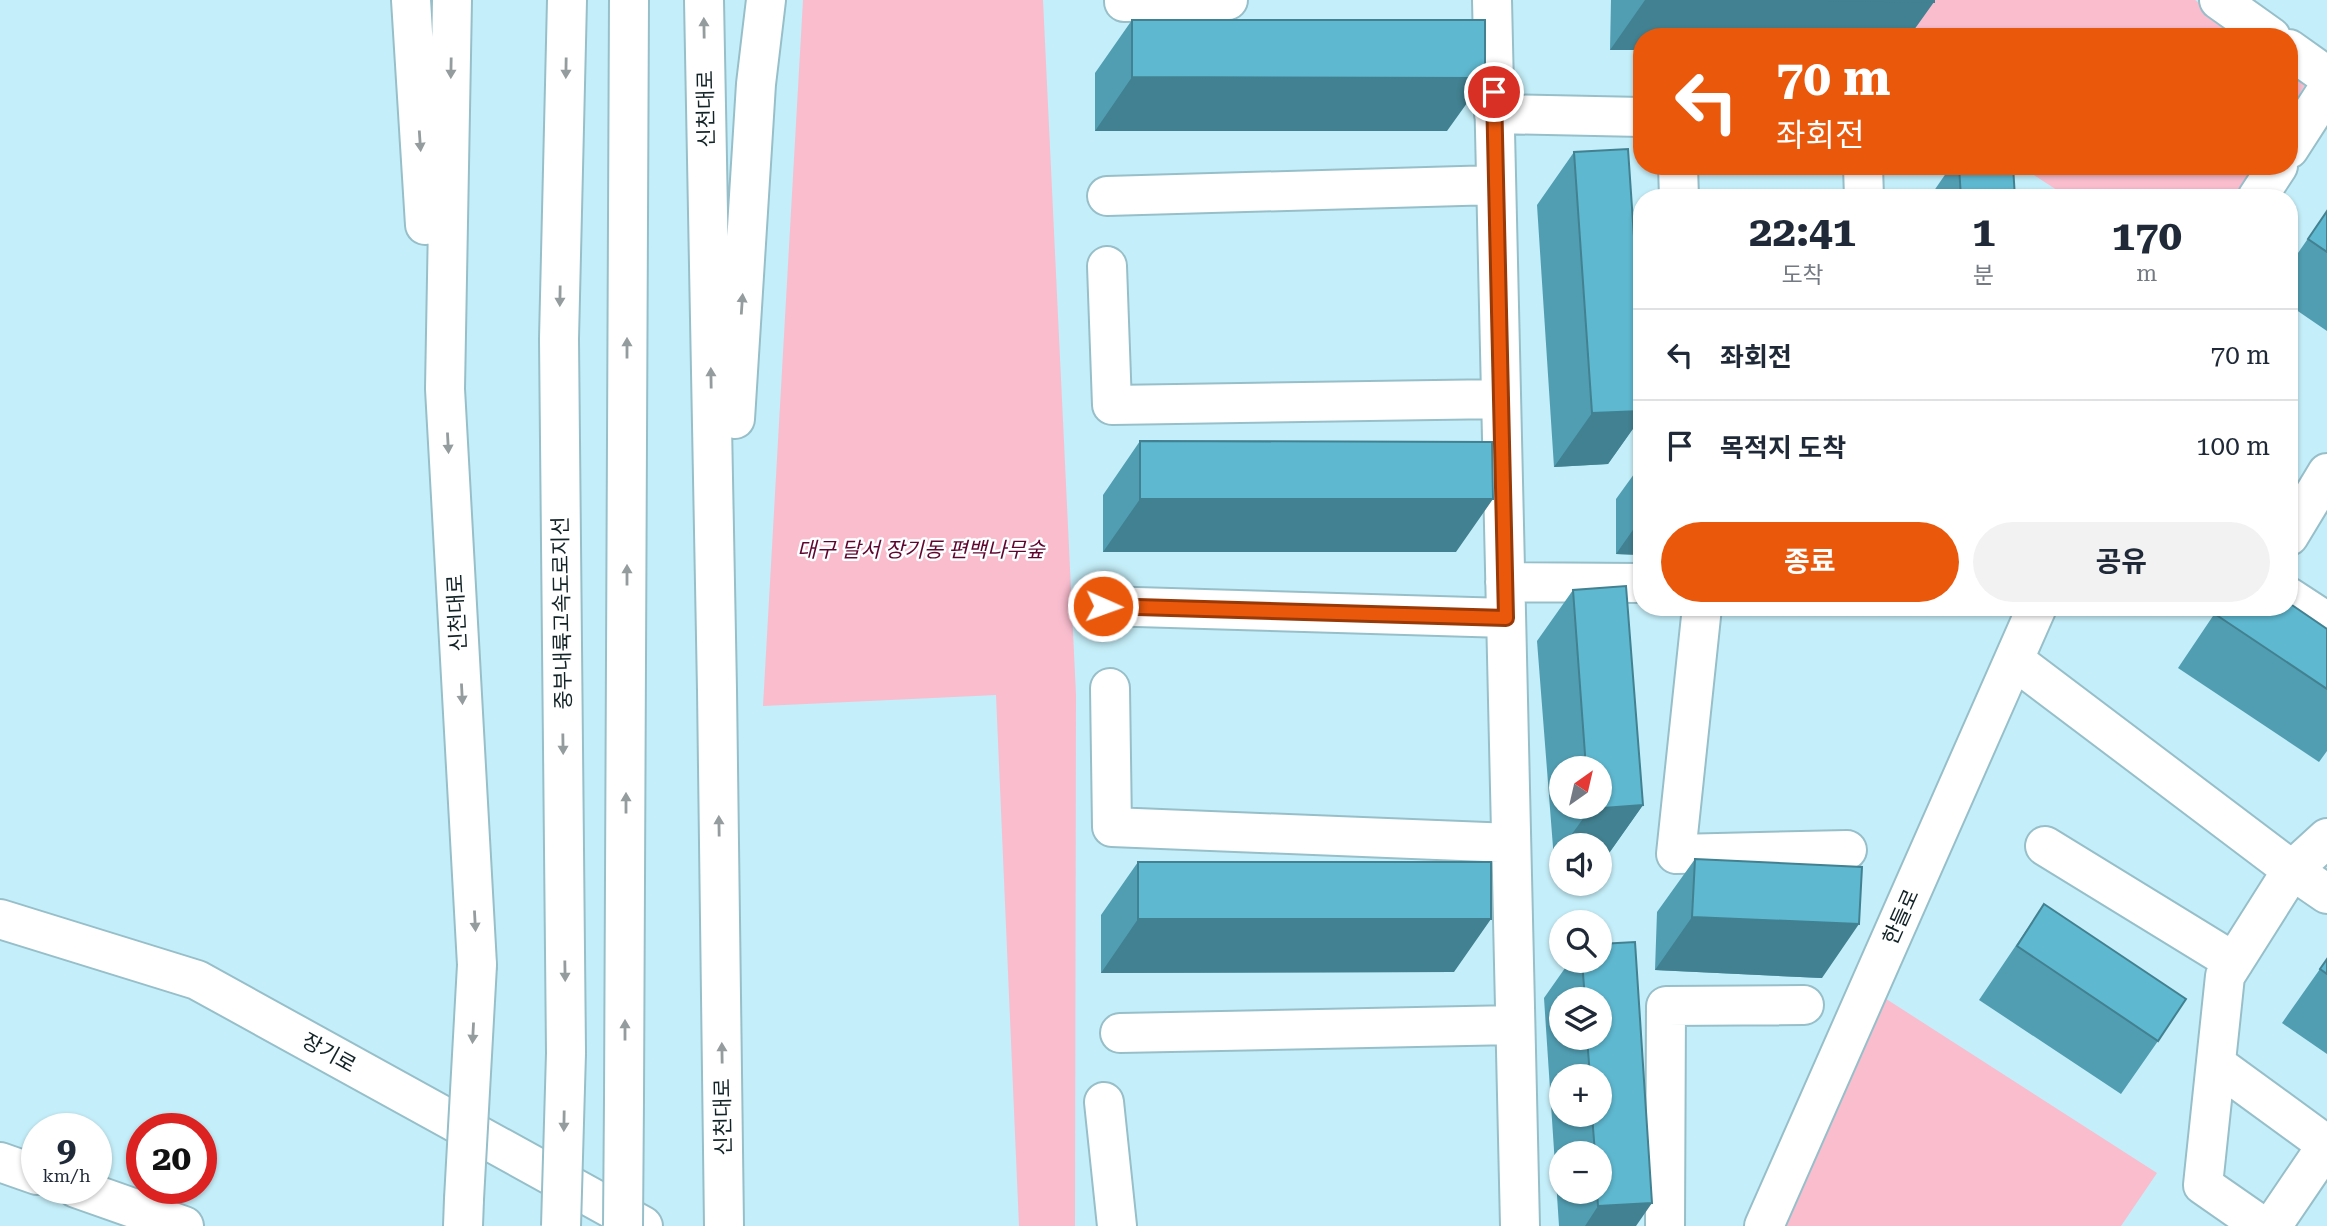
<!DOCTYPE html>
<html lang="ko">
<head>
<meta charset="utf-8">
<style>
  body { margin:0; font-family:"Roboto Serif","Noto Sans KR",serif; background:#f2f2f3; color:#1f2937; height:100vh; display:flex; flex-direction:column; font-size:26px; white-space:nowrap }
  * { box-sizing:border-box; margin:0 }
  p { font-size:23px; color:#747a83 }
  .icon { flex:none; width:38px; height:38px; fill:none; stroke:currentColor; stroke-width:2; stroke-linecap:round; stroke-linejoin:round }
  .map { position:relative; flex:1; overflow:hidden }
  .panel { position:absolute; left:1633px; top:189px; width:665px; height:427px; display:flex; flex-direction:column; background:#fff; border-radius:28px; box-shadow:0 2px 5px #0004 }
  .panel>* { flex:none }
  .guide { position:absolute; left:1633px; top:28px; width:665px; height:147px; border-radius:28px; box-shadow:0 2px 5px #0004; background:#ea580c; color:#fff; overflow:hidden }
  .needle { width:46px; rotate:34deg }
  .buttons { position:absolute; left:1549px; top:756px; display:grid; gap:14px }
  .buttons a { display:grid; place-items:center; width:63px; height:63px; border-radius:50%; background:#fff; box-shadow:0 2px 5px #0004; font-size:35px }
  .speed { position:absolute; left:21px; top:1113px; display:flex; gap:14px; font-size:35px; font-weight:700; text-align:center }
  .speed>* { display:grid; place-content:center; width:91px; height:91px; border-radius:50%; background:#fff; box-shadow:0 2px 5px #0004; line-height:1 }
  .speed small { font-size:18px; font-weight:400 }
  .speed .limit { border:10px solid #d22; background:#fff; color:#111 }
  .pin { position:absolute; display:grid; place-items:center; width:60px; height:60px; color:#fff; margin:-30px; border:4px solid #fff; border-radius:50%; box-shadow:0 2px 7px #0007 }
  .me { position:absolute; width:77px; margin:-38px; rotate:92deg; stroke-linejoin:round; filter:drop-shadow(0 0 5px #0008) }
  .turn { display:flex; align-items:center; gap:24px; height:147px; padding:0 28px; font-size:32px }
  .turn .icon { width:91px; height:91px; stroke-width:2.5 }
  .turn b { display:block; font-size:49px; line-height:60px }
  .eta { display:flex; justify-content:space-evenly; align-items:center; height:119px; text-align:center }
  .eta b { font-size:42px; font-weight:700; line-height:49px }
  .action { display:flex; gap:14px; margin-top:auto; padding:14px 28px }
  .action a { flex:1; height:80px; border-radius:42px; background:#ea580c; color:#fff; font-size:28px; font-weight:700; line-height:80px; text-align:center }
  .action a+a { background:#f2f2f3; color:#1f2937 }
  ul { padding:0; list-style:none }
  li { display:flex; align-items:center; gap:21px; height:91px; padding:0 28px; border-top:2px solid #e0e1e3 }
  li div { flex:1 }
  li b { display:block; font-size:26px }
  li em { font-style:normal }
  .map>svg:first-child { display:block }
  .green { fill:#f9bdce }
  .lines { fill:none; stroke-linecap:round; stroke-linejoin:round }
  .minor-casing { stroke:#97bfca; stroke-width:42 }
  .major-casing { stroke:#97bfca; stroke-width:42 }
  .highway-casing { stroke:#97bfca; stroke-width:42 }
  .minor { stroke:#fff; stroke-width:38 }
  .major { stroke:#fff; stroke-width:38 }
  .highway { stroke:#fff; stroke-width:38 }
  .highway-bridge-casing { stroke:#97bfca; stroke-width:42; stroke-linecap:butt }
  .highway-bridge { stroke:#fff; stroke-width:38 }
  .wall { fill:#519eb2; fill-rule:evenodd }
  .shaded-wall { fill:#428191 }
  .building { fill:#5eb8cf; stroke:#428191; stroke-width:2 }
  .oneway { fill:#949c9d }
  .route-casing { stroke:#983908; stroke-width:18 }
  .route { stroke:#ea580c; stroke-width:12 }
  .labels { text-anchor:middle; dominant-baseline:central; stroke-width:5; stroke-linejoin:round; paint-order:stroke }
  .street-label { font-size:21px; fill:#122226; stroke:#fff }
  .park-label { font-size:21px; font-style:italic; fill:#5f0630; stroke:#fff }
</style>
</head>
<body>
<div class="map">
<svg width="2327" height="1226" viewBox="0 0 2327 1226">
  <rect width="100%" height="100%" fill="#c4eef9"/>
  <path class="green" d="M803 0H1043L1076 695 1075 1226H1019L996 695 763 706Z
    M1917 0H2195L2247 37H1916Z
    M2289 66 2308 80 2289 112Z
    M2020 166H2256L2238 198H2069Z
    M1880 995 2157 1173 2121 1226H1785Z"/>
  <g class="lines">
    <g class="minor-casing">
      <path id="minor" d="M1124 0V2L1228 0
        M1492 0 1520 1226
        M2219 0 2271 37
        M2289 49 2327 76
        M1494 114 1642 117
        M2289 149 2327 90
        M1678 166 1679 198
        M1863 166 1864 198
        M1107 196 1496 185
        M2257 198 2278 166
        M1107 266 1112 405 1501 399
        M2289 536 2327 473
        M1505 582 1642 583
        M2289 597 2327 622
        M1103 606 1506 618
        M1702 607 1676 854 1847 850
        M2014 660 2292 870 2327 894
        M1110 688 1112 827 1511 843
        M2045 846 2234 962
        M1120 1033 1515 1025
        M2216 1064 2327 1145
        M1104 1102 1117 1226
        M0 1162 37 1175
        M76 1188 184 1226
        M1665 1226 1666 1006 1804 1005
        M1764 1226 2037 607
        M2262 1226 2203 1185 2225 976 2292 870 2327 838
        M2272 1226 2327 1145"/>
    </g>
    <g class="major-casing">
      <path id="major" d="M0 919 197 980 643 1226"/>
    </g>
    <g class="highway-casing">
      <path id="highway" d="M411 0 425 225
        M452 0 445 389 477 965
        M704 0 717 690 724 1226
        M735 419 756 84 766 0
        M566 1053 559 339 567 0
        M624 1099 629 0
        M463 1226 464 1199"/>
    </g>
    <use href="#minor" class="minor"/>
    <use href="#major" class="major"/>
    <use href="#highway" class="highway"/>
    <g class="highway-bridge-casing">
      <path id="highway-bridge" d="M464 1199 477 965
        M561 1226 566 1053
        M623 1226 624 1099"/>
    </g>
    <use href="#highway-bridge" class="highway-bridge"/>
  </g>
  <path class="wall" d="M1611 0H1934L1610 50Z
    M1132 20 1447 131H1095V73Z
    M1574 152 1642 354V416L1608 464 1554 467 1537 205Z
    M1951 166H2013L2015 198H1929Z
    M2327 211V331L2289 305V266Z
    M1140 441 1456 552H1103V495Z
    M1642 463V555L1616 554V499Z
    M1573 590 1643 805 1607 856 1600 845H1561V860H1554L1537 641ZM1561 768H1600V807H1561Z
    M2219 607H2289L2327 629V751L2319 762 2178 668Z
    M1695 859 1822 978 1655 970 1657 912Z
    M1138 862 1454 972 1101 973V915Z
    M2044 904 2158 1041 2121 1094 1979 1000Z
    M2327 959V1054L2282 1023Z
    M1570 961H1600L1636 1226H1559L1544 998ZM1561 999H1600V1038H1561ZM1561 1076H1600V1115H1561ZM1561 1153H1600V1192H1561Z"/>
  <path class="shaded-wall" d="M1645 0H1828L1934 2 1909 37H1642V50H1610Z
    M1132 77 1485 78 1447 131H1095Z
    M1642 411V416L1608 464 1554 467 1592 413Z
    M1140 499H1493L1456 552H1103Z
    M1642 517V555L1616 554Z
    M1643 805 1607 856 1600 857V845H1564L1590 809Z
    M1561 850V860H1554Z
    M1692 917 1859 924 1822 978 1655 970Z
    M1138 919H1491L1454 972 1101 973Z
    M1652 1203 1636 1226H1585L1598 1206Z"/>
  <path class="building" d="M1828 0H1934V2Z
    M1132 20H1485V78L1132 77Z
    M1628 149 1642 354V411L1592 413 1574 152Z
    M1959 166H2013L2015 198H1961Z
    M2327 211V252L2308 239Z
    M1140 441 1492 442 1493 499H1140Z
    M1626 586 1643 805 1590 809 1589 807H1600V768H1586L1573 590Z
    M2289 603 2327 629V689L2215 614 2220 607H2289Z
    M1695 859 1862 867 1859 924 1692 917Z
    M1138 862H1491V919H1138Z
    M2044 904 2186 999 2158 1041 2017 946Z
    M1635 942 1652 1203 1598 1206 1597 1192H1600V1153H1595L1592 1115H1600V1076H1590L1587 1038H1600V999H1585L1582 961H1600V944Z
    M2327 959V974L2320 969Z"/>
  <defs><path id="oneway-solid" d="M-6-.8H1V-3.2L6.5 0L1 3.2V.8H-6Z" transform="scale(1.75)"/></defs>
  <g class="oneway">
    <use href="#oneway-solid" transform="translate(704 28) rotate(-91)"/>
    <use href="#oneway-solid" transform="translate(451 68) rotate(91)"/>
    <use href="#oneway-solid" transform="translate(566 68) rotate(91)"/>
    <use href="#oneway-solid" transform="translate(420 141) rotate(86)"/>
    <use href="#oneway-solid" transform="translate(560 296) rotate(91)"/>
    <use href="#oneway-solid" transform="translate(742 304) rotate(-86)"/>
    <use href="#oneway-solid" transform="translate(627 348) rotate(-90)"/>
    <use href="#oneway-solid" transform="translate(711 378) rotate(-91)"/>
    <use href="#oneway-solid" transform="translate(448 443) rotate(87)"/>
    <use href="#oneway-solid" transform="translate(627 575) rotate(-90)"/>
    <use href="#oneway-solid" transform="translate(462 694) rotate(87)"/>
    <use href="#oneway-solid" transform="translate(563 744) rotate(89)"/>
    <use href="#oneway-solid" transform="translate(626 803) rotate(-90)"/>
    <use href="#oneway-solid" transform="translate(719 826) rotate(-91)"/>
    <use href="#oneway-solid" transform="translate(475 921) rotate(87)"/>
    <use href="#oneway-solid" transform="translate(565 971) rotate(89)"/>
    <use href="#oneway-solid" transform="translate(625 1030) rotate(-90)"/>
    <use href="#oneway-solid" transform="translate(473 1033) rotate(93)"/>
    <use href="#oneway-solid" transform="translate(722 1053) rotate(-91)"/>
    <use href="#oneway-solid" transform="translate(564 1121) rotate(91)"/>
  </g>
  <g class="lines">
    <g class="route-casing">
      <path id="route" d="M1103 606 1506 618 1494 92"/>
    </g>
    <use href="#route" class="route"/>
  </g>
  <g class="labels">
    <g class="street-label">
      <text transform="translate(706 109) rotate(-91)">신천대로</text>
      <text transform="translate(457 613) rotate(-93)">신천대로</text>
      <text transform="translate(562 613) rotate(-91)">중부내륙고속도로지선</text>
      <text transform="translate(1901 917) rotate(-66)">한들로</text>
      <text transform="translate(329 1053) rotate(29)">장기로</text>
      <text transform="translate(723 1117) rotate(-91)">신천대로</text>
    </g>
    <g class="park-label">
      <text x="921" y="550">대구 달서 장기동 편백나무숲</text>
    </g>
  </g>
</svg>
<div class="buttons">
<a><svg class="needle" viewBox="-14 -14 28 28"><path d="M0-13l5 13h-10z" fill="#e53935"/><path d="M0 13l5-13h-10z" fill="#747a83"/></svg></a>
<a><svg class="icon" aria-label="sound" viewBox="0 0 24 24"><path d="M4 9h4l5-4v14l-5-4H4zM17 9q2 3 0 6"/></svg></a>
<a><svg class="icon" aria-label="search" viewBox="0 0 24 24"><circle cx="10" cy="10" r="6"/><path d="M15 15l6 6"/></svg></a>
<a><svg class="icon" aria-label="layers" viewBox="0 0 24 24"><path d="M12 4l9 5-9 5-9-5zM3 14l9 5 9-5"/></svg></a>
<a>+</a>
<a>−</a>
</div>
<div class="speed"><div>9<small>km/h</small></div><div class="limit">20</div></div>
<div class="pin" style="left:1494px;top:92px;background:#d93025"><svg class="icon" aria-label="arrive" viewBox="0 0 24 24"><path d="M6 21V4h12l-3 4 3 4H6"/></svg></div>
<svg class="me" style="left:1103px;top:606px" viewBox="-20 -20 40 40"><circle r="17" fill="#ea580c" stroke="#fff" stroke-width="3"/><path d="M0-11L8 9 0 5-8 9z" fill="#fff"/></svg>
<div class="guide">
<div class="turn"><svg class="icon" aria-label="left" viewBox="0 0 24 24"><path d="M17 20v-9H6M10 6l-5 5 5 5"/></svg><div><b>70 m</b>좌회전</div></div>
</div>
<section class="panel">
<div class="eta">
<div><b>22:41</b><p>도착</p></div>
<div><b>1</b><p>분</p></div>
<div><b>170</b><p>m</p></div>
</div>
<ul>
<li><svg class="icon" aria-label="left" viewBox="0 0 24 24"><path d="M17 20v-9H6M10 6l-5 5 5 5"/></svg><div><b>좌회전</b></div><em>70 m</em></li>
<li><svg class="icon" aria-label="arrive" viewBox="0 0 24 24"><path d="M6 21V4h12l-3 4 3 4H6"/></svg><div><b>목적지 도착</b></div><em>100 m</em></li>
</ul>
<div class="action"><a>종료</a><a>공유</a></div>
</section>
</div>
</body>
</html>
